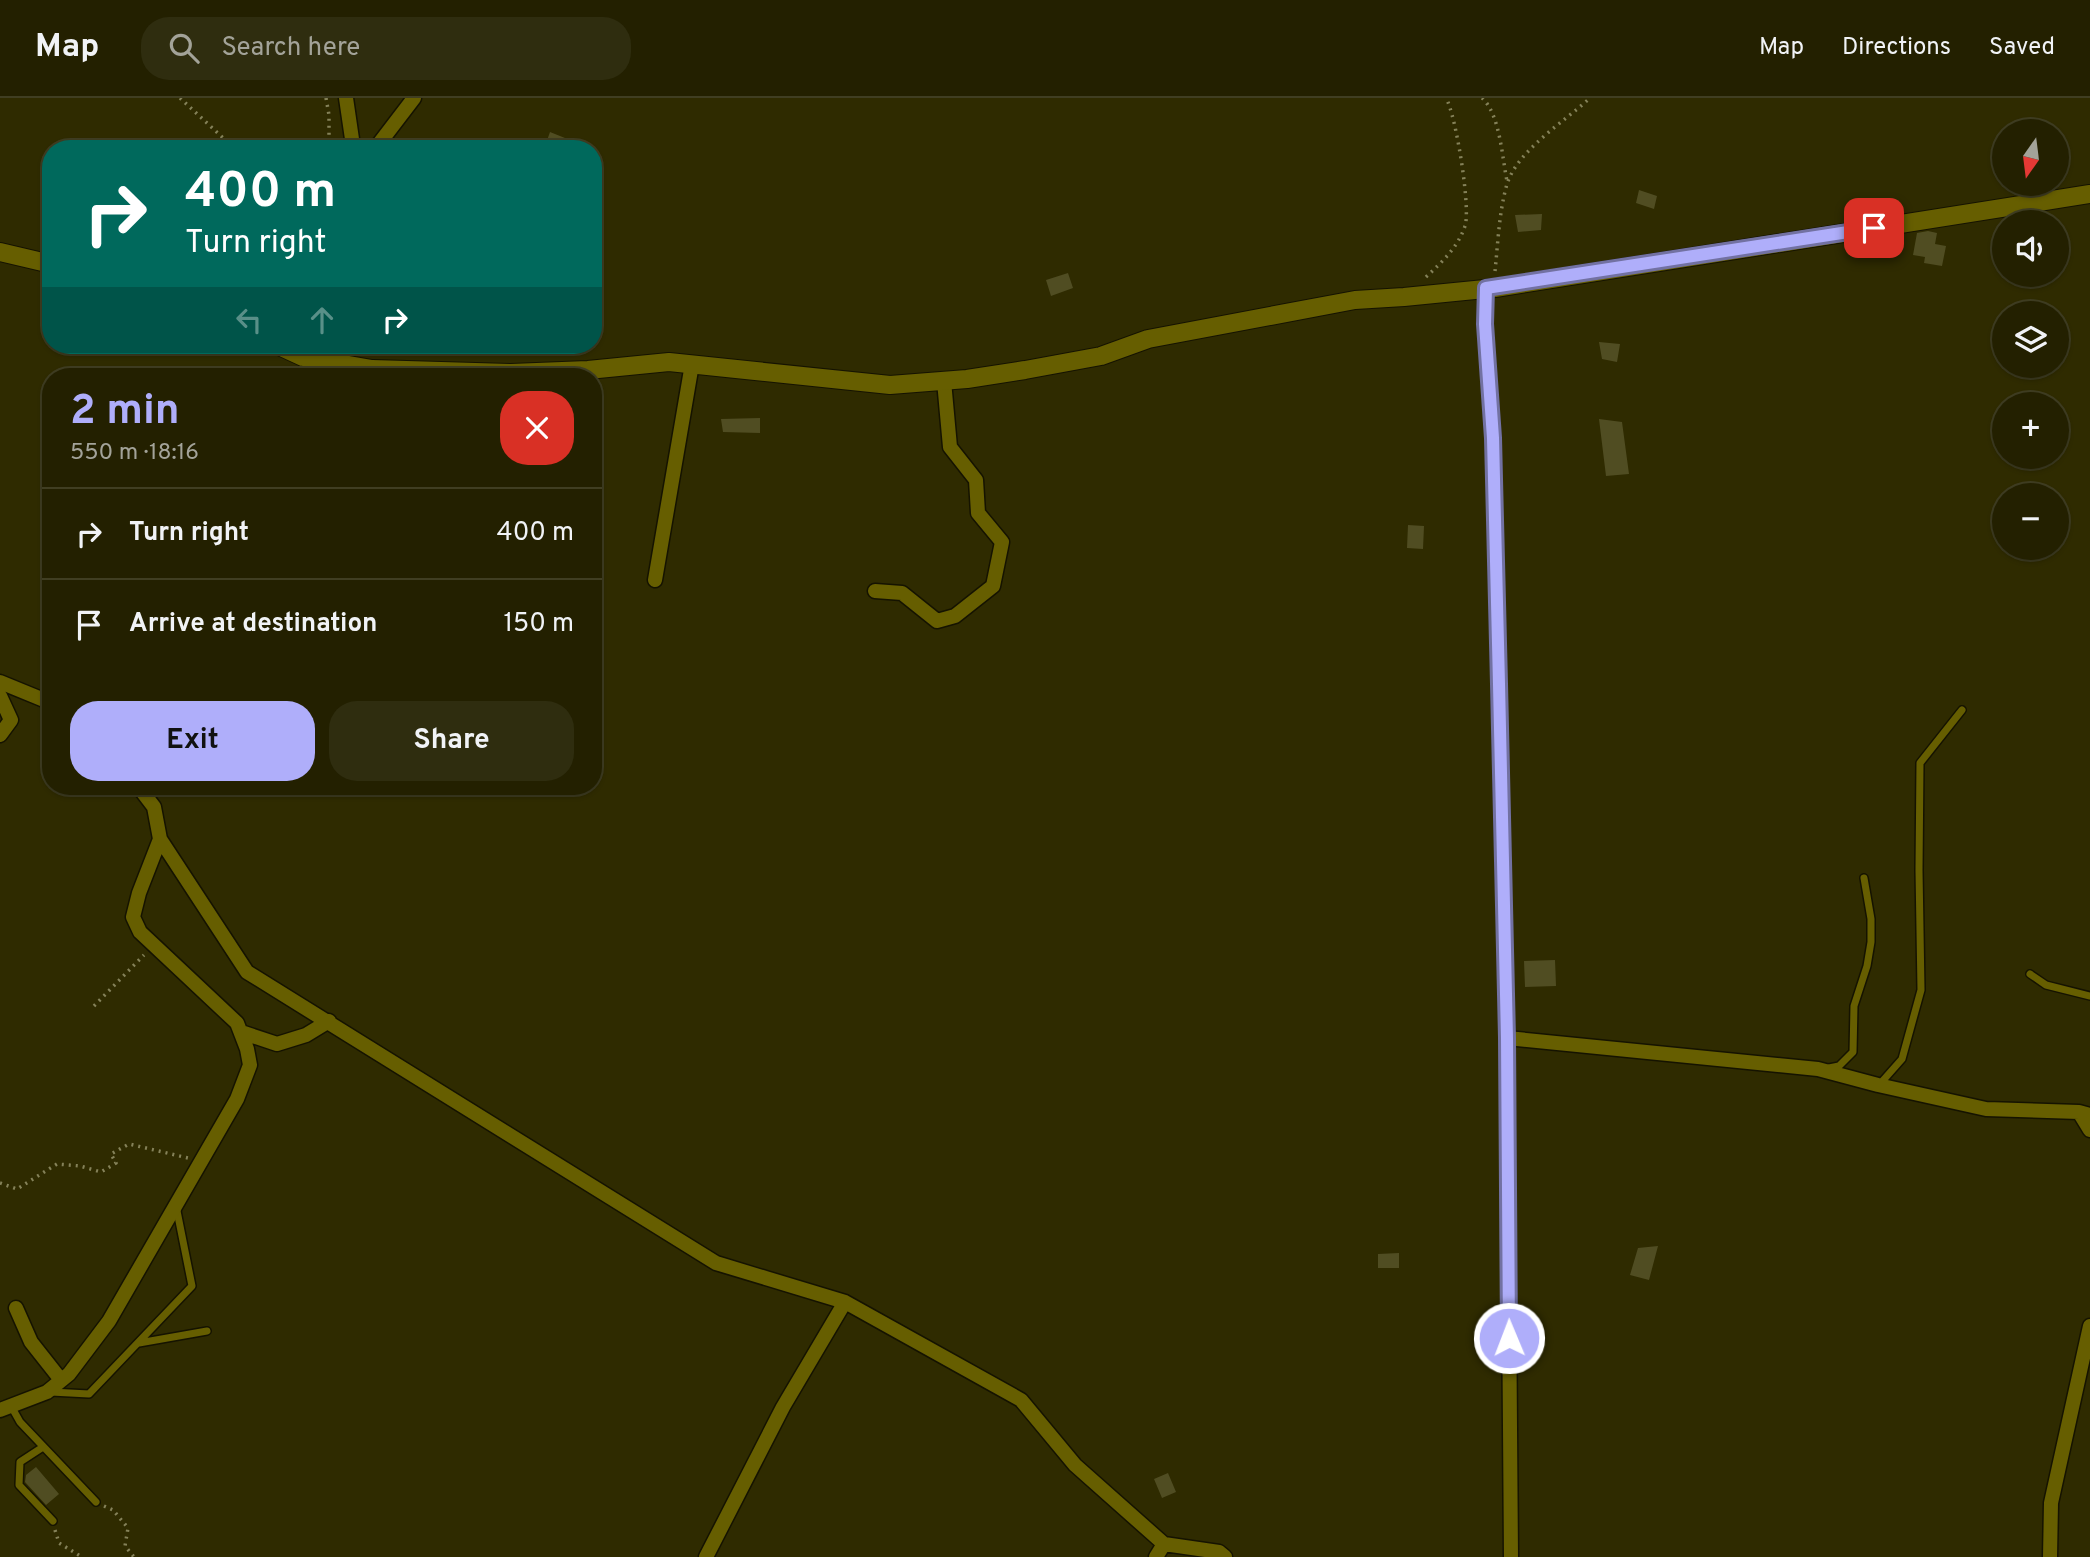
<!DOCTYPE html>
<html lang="en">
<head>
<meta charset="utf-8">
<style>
  body { margin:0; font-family:Overpass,sans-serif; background:#2f2d0f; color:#f1f3f6; height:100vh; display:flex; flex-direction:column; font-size:26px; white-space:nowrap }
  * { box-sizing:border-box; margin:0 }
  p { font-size:23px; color:#a3a399 }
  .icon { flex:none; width:38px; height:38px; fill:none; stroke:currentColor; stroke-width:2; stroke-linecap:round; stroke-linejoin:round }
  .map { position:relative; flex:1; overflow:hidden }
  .details { position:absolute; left:42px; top:270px; width:560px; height:427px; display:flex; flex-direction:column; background:#232000; border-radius:28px; box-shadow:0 2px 5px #0004,0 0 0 2px #403e22 }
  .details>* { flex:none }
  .guide { position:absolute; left:42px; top:42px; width:560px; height:214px; border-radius:28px; box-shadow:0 2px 5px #0004,0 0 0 2px #403e22; background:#00695c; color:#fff; overflow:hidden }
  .needle { width:46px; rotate:194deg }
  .controls { position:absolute; left:1992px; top:21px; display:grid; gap:14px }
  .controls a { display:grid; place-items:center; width:77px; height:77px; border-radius:50%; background:#232000; box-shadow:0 2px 5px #0004,0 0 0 2px #403e22; font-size:35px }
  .pin { position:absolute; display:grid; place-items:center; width:60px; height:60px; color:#fff; margin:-30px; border-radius:14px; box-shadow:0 4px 10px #0006 }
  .me { position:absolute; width:77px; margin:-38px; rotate:359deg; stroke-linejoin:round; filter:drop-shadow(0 0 5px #0008) }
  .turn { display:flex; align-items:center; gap:24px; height:147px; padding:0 28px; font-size:32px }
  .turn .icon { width:91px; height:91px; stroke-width:2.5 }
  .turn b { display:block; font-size:49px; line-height:60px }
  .lanes { display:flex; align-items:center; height:66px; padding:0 28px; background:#0003; justify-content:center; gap:35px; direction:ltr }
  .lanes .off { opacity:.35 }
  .round { display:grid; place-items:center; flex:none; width:74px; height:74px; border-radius:28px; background:#2f2d0f }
  .overview { display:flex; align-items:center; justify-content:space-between; height:119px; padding:0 28px }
  h1 { font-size:42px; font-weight:700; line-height:52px; color:#afaefa }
  .cta { display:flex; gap:14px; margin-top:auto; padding:14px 28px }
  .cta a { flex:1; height:80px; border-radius:28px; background:#afaefa; color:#111; font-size:28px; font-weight:700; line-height:80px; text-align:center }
  .cta a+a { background:#2f2d0f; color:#f1f3f6 }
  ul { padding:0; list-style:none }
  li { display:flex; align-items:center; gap:21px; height:91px; padding:0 28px; border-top:2px solid #403e22 }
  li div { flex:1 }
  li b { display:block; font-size:26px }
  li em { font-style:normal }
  header { display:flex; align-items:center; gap:42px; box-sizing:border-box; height:98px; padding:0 35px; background:#232000; border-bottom:2px solid #403e22 }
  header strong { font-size:33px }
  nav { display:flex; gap:38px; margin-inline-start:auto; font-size:24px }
  .search { width:490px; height:63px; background:#2f2d0f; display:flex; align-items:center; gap:18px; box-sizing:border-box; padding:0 24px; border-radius:28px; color:#a3a399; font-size:26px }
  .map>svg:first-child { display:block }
  .building { fill:#504d22 }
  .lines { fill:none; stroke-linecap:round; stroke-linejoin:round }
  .service-casing { stroke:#151300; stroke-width:10 }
  .minor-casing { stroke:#151300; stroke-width:17 }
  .tertiary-casing { stroke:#151300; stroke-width:20 }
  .path { stroke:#858259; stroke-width:3.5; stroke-dasharray:2 5; stroke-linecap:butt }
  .service { stroke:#665e00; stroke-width:7 }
  .minor { stroke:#665e00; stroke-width:14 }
  .tertiary { stroke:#665e00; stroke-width:18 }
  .route-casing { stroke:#7271a2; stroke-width:18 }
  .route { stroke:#afaefa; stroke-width:12 }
</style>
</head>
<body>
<header>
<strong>Map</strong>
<div class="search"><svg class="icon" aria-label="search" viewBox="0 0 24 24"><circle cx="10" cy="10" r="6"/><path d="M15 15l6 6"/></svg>Search here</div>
<nav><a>Map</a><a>Directions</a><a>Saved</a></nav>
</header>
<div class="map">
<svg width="2090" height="1459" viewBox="0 0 2090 1459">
  <rect width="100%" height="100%" fill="#2f2b00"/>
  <path class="building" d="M550 34 590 50V51H544Z
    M1639 92 1657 98 1654 111 1636 105Z
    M1542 116 1541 132 1518 134 1515 117Z
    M1928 133 1937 135 1935 146 1946 148 1942 168 1924 165 1925 159 1913 157 1917 135Z
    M1068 175 1073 190 1051 198 1046 182Z
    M1599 244 1620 246 1617 264 1602 261Z
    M760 320V335L723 334 721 321Z
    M1599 321 1622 324 1629 376 1606 378Z
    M1408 427 1424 428 1423 451 1407 450Z
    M1555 862 1556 888 1525 889 1524 863Z
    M1658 1148 1649 1182 1630 1177 1638 1150Z
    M1399 1155V1170H1378V1156Z
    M36 1369 59 1396 46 1407 25 1384 26 1377Z
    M1168 1375 1176 1394 1162 1400 1154 1381Z"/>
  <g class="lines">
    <g class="service-casing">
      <path id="service" d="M2030 876 2046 887 2090 898
        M1829 970 1839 968 1853 954 1854 908 1867 868 1871 844V821L1864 780
        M1879 987 1902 961 1921 892 1919 772 1920 665 1962 612
        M139 1245 207 1233
        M51 1294 89 1296 192 1188 176 1108
        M11 1308 20 1324 96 1404
        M43 1349 20 1364 19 1387 53 1423"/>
    </g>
    <g class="minor-casing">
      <path id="minor" d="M346 0 352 41 351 51
        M375 51 414 0
        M1486 190 1485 226 1493 340 1507 940 1511 1459
        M655 482 692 266
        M875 493 902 495 937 523 955 518 993 488 1002 444 978 415 976 382 950 349 944 283
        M0 584 44 602 51 607
        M0 598 11 622 0 637
        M138 688 154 709 160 741 247 874 716 1165 845 1204 1021 1302 1075 1367 1164 1446 1219 1454 1225 1459
        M241 934 277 946 306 937 329 923
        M1507 940 1818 971 1878 987 1986 1011 2079 1014 2090 1017
        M2079 1014 2090 1032
        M16 1210 31 1244 61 1282
        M0 1312 47 1294 69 1276 109 1223 237 1001 250 967 247 951 237 925 140 834 133 819 139 795 160 741
        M706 1459 783 1309 845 1204
        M1156 1459 1164 1446
        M2050 1459 2051 1405 2090 1228"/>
    </g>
    <g class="tertiary-casing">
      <path id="tertiary" d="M0 154 51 166
        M277 247 303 259 372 271 511 275 588 272 669 264 890 287 967 281 1025 272 1101 258 1148 241 1355 202 1404 199 1495 190 2090 96"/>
    </g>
    <path class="path" d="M180 0 235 51
      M326 0 329 17V51
      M1482 0C1500 16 1502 59 1507 83
      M1495 173C1498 145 1499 114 1507 86 1518 52 1564 24 1590 0
      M1426 179C1443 163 1458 149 1465 128 1471 111 1456 17 1446 0
      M94 908 144 857
      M0 1085 17 1091 57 1066 80 1068 101 1074 116 1065 111 1056 129 1046 188 1060
      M104 1408 113 1412 128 1430 125 1448 134 1459
      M55 1432 59 1445 82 1459"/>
    <use href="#service" class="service"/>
    <use href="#minor" class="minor"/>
    <use href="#tertiary" class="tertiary"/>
  </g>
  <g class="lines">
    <g class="route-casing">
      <path id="route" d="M1509 1240 1507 940 1499 586 1493 340 1485 226 1486 190 1874 130"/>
    </g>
    <use href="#route" class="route"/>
  </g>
</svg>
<div class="controls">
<a><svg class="needle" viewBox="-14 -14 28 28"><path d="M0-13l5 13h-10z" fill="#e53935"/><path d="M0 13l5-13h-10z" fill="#a3a399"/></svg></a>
<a><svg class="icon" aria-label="sound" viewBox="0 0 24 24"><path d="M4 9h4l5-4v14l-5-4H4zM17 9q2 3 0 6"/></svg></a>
<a><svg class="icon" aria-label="layers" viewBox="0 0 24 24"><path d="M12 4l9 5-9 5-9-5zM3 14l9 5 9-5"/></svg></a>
<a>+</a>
<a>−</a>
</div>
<div class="pin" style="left:1874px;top:130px;background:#d93025"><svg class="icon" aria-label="arrive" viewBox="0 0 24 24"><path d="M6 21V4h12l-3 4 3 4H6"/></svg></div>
<svg class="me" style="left:1509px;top:1240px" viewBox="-20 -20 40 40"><circle r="17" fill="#afaefa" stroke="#fff" stroke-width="3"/><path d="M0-11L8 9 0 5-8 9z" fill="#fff"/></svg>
<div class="guide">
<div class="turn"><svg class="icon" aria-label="right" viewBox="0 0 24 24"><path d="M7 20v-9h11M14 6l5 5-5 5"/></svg><div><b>400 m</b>Turn right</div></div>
<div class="lanes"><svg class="icon off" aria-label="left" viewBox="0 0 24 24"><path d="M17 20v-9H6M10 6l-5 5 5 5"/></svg><svg class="icon off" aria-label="ahead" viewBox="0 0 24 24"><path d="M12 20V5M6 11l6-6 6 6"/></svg><svg class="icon" aria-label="right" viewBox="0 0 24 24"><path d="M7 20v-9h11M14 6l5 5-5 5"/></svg></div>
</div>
<section class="details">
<div class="overview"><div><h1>2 min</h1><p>550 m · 18:16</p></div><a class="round" style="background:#d93025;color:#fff"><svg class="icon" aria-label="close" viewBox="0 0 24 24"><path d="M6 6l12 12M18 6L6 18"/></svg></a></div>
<ul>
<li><svg class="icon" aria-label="right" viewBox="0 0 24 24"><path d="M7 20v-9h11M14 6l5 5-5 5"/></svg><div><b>Turn right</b></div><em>400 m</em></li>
<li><svg class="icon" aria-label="arrive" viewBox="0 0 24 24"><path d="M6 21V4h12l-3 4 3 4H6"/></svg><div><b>Arrive at destination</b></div><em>150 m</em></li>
</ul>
<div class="cta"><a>Exit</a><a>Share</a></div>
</section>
</div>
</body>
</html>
